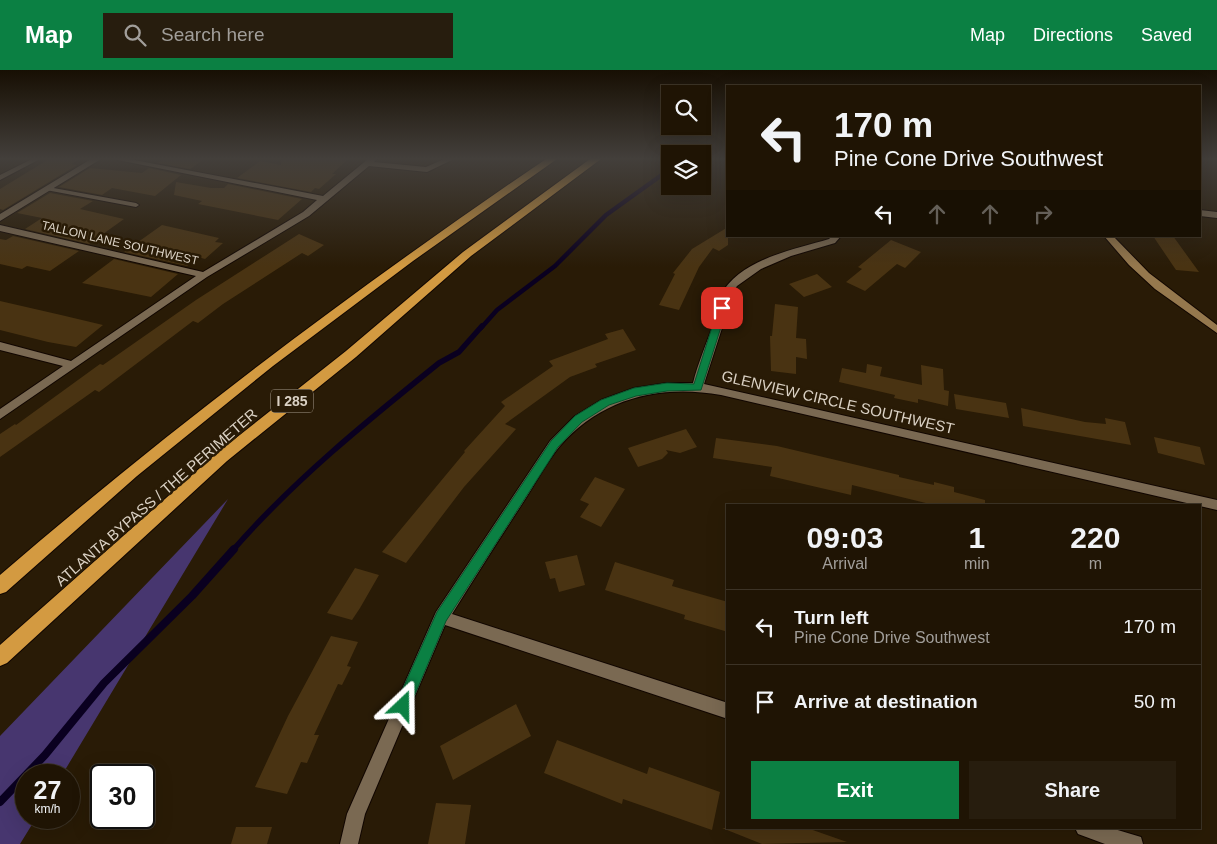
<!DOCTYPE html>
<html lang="en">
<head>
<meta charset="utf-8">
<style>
  body { margin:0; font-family:Arial,sans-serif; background:#271d0e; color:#f1f3f6; height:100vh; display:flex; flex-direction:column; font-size:19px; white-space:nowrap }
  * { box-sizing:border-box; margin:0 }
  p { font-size:16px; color:#a19e9a }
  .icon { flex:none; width:28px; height:28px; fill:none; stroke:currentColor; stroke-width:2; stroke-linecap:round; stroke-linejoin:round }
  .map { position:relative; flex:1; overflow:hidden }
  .drawer { position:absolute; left:726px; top:434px; width:475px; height:325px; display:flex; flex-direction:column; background:#1f1404; border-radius:0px; box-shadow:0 5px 20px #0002,0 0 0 1px #3c3326 }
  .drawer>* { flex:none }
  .top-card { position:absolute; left:726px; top:15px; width:475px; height:152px; border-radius:0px; box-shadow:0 5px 20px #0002,0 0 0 1px #3c3326; background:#1f1404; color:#f1f3f6; overflow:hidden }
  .fabs { position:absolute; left:661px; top:15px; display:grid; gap:10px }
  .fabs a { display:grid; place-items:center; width:50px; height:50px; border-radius:0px; background:#1f1404; box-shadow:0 5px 20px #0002,0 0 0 1px #3c3326; font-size:25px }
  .speed { position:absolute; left:15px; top:694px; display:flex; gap:10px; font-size:25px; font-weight:700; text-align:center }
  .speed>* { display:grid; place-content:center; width:65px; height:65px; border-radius:50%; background:#1f1404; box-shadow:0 5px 20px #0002,0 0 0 1px #3c3326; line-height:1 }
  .speed small { font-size:12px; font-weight:400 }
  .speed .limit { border:2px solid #111; border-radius:8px; background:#fff; color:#111 }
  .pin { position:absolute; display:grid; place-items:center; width:42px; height:42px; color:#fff; margin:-21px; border-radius:10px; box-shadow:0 2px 8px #0006 }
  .me { position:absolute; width:55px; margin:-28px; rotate:23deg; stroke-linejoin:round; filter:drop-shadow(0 0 4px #0008) }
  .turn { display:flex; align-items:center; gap:18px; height:105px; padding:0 25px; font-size:22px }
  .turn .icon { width:65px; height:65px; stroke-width:2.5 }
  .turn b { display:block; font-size:35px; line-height:42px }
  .lanes { display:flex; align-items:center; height:48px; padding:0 25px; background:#0003; justify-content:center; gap:25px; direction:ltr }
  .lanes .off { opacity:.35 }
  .eta { display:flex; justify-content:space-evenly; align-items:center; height:85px; text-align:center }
  .eta b { font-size:30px; font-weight:700; line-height:35px }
  .cta { display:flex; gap:10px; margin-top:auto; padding:10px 25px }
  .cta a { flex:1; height:58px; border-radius:0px; background:#0b8043; color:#fff; font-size:20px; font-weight:700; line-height:58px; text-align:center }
  .cta a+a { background:#271d0e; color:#f1f3f6 }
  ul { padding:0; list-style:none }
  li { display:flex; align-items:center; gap:15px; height:75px; padding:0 25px; border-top:1px solid #3c3326 }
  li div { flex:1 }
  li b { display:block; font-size:19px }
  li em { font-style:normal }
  header { display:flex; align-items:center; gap:30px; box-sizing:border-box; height:70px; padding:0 25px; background:#0b8043; color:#fff }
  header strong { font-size:24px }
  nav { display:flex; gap:28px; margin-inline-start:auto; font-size:18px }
  .search { width:350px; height:45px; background:#271d0e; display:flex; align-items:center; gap:12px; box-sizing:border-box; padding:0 18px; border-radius:0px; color:#a19e9a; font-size:19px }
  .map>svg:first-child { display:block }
  .forest { fill:#47366f }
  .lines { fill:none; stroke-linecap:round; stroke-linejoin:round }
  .stream-far2 { stroke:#0a0020; stroke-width:4.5 }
  .stream-far1 { stroke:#0a0020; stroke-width:5.5 }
  .stream { stroke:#0a0020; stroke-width:8 }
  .building { fill:#493312 }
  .lane-casing { stroke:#110600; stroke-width:2 }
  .street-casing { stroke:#110600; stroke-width:2 }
  .secondary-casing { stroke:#110600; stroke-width:2 }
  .highway-casing { stroke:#110600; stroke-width:2 }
  .lane { fill:#7a6952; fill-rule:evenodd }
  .street { fill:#7a6952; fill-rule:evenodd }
  .secondary { fill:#95784d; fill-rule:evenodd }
  .highway { fill:#d39a41; fill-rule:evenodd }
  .route { fill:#0b8043; stroke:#07532c }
  .labels { text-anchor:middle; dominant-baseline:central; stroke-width:5; stroke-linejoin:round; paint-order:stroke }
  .far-street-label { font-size:12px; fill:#dad1c4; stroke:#291b06 }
  .shield { fill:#291b06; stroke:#a59a8b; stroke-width:1 }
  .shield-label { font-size:14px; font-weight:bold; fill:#dad1c4 }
  .street-label { font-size:15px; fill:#dad1c4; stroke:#291b06 }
</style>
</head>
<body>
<header>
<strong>Map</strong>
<div class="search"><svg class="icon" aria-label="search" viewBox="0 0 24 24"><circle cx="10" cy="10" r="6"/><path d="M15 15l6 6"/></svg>Search here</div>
<nav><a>Map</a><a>Directions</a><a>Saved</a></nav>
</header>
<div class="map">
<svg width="1217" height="774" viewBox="0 0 1217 774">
  <rect width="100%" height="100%" fill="#291b06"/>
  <path class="forest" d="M228 429 62 705H26V748H36L20 774H0V666Z"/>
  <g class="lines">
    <path class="stream-far2" d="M481 258 497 240 555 196 606 145 670 99"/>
    <path class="stream-far1" d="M233 480C294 410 367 351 439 293L459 282 482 256"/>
    <path class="stream" d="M0 732 45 685 104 613 192 526 234 479"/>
  </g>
  <path class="building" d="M49 89H80L71 94 77 95 3 140 0 139V119Z
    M163 89H204L190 99 158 93Z
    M282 89H348L332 104H336L319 119 315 118 311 122 237 108 260 91 281 95Z
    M90 98 142 103 149 98 181 105 155 126 112 118 102 125 59 117Z
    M176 112 211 118H224L228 114 302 129 278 150 198 134 202 131 174 125Z
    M50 123 93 131 80 139 124 149 89 174 25 159 42 148 17 143Z
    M162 155 219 168 215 172 223 173 205 189 198 187 187 196 124 182Z
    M728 157V175L719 181 713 178 699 197 679 240 659 235 675 204 673 203 692 179Z
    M299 164 324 175 308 186 302 183 223 234 198 253 193 251 99 322 95 320 0 387V364L15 354 16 355 100 294 103 295 196 230Z
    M13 166 79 181 50 201 27 196 22 199 0 194V169L6 170Z
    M1153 166H1173L1199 202 1176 200Z
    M891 170 921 182 905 198 897 194 865 221 846 212 862 199 858 197Z
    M114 189 178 204 151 227 82 213Z
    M817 204 832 217 804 227 789 214Z
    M0 231 61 245 103 255 76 277 48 272 0 260Z
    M775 234 798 237 796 268 806 269 807 289 796 287V304L771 301 770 266H772Z
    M623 259 636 280 595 294 597 297 570 307 505 354 516 359 464 417 406 493 382 482 465 382 464 381 505 336 501 332 553 296 549 291 608 269 605 264Z
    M867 294 882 297 880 306 922 315 921 295 943 299 944 320 949 321 948 336 918 329V333L894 328 895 325 839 312 842 298 866 303Z
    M954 324 1006 333 1009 348 956 339Z
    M1021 338 1085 352 1106 354 1105 348 1125 352 1131 375 1023 356Z
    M686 359 697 377 680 383 666 380 668 383 662 389 638 397 628 378Z
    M1154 367 1200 377 1205 395 1158 383Z
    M716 368 777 376 899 405V407L934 415V412L954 417V422L985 430V435H934L852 415 851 425 808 415 770 406 772 397 713 388Z
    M595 407 625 419 601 457 580 447 589 434 580 430Z
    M577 485 585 515 559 522 555 508 550 509 545 492Z
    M615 492 674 510 672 516 728 532V562L684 549 685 545 605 520Z
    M355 498 379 505 360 538 352 550 327 543Z
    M331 566 358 572 347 596 351 597 342 615 338 614 314 665H319L307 693 301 692 287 724 255 717 288 646Z
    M516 634 531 666 453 710 440 676Z
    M557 670 647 704 649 697 720 722 712 760 623 729 622 734 544 703Z
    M436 733 471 735 465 774H428Z
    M236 757H272L267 774H231Z
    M722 758H807L847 772 762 774Z"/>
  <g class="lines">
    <g class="lane-casing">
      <path id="lane" d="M32 89H40L0 110V105Z
        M48 117 136 133 139 135 136 137 46 120 45 119Z"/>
    </g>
    <g class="street-casing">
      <path id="street" d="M91 89H101L0 151V144Z
        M113 89H129L323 126 368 89H377L374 92 426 97 444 89H454L427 102 369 96 309 146 207 207 0 349V339L63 296 0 280V272L71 291 196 206 0 161V155L203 202 303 142 317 130Z
        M1200 140 1217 142V148L1200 146Z
        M832 166H841L835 173 791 186 761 199 737 216 728 229 723 255 704 314 1217 430V440L721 325C660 314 601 328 559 377 545 394 534 416 522 434 498 471 475 507 452 544L728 633V649L445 555 365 744 358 774H340L347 744 436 542 550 371 575 346 601 330 634 318 667 313H693C698 293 706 275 713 255 716 246 715 235 720 226 740 189 792 180 829 169Z
        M1075 758H1111L1141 767 1143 774H1105L1078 764Z"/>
    </g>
    <g class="secondary-casing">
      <path id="secondary" d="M1104 166H1113L1149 203 1217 255V263L1155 219 1129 195Z"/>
    </g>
    <g class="highway-casing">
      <path id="highway" d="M546 89H557L413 191 273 296 137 406 6 522 0 524V505C174 355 356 218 546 89Z
        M590 89H601L471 186 356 287 227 391 7 593 0 596V575L217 383 346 281 463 182Z"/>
    </g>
    <use href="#lane" class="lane"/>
    <use href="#street" class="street"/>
    <use href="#secondary" class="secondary"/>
    <use href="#highway" class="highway"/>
  </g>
  <linearGradient id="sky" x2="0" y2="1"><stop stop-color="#170f03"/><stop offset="0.45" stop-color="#433f3b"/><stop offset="1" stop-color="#433f3b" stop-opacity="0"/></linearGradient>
  <rect width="1217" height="197" fill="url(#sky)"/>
  <path class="route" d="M719 235 727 238 701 320 667 321 636 326 609 335 582 352 558 377 446 551 408 641 403 644 397 641 395 636 437 542 551 371 575 346 601 330 634 318 667 313 694 314Z"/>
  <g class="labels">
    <g class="far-street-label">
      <text transform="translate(120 173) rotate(13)">TALLON LANE SOUTHWEST</text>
    </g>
    <rect class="shield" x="271" y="319.5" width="42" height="23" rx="4"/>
    <g class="shield-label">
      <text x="292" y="331">I 285</text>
    </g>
    <g class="street-label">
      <text transform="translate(838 332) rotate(13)">GLENVIEW CIRCLE SOUTHWEST</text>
      <text transform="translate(156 427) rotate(-41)">ATLANTA BYPASS / THE PERIMETER</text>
    </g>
  </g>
</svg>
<div class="fabs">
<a><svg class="icon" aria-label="search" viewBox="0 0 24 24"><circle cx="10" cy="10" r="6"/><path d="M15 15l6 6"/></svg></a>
<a><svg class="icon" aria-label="layers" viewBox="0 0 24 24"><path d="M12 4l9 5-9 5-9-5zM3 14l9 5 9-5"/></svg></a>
</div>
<div class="speed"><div>27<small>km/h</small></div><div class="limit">30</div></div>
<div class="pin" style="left:722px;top:238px;background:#d93025"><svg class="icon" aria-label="arrive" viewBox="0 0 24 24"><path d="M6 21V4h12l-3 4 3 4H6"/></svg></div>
<svg class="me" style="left:403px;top:636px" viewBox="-20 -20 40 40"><path d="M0-17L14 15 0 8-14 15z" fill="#0b8043" stroke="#fff" stroke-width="4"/></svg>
<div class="top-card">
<div class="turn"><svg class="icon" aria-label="left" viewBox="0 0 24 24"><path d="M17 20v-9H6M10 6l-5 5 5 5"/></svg><div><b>170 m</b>Pine Cone Drive Southwest</div></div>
<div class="lanes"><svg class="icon" aria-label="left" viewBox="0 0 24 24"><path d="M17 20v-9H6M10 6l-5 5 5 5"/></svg><svg class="icon off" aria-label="ahead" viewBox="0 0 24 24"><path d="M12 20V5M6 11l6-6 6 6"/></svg><svg class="icon off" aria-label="ahead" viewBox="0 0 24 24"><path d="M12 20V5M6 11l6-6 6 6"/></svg><svg class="icon off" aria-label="right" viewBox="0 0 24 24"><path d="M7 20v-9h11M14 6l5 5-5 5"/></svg></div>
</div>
<section class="drawer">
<div class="eta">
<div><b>09:03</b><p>Arrival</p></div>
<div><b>1</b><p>min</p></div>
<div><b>220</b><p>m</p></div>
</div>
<ul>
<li><svg class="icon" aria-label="left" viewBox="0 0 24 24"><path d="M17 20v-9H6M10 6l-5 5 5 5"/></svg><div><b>Turn left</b><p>Pine Cone Drive Southwest</p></div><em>170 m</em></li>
<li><svg class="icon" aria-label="arrive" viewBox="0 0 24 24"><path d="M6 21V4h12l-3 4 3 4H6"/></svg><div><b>Arrive at destination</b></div><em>50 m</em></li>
</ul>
<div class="cta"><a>Exit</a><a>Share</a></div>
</section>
</div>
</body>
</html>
